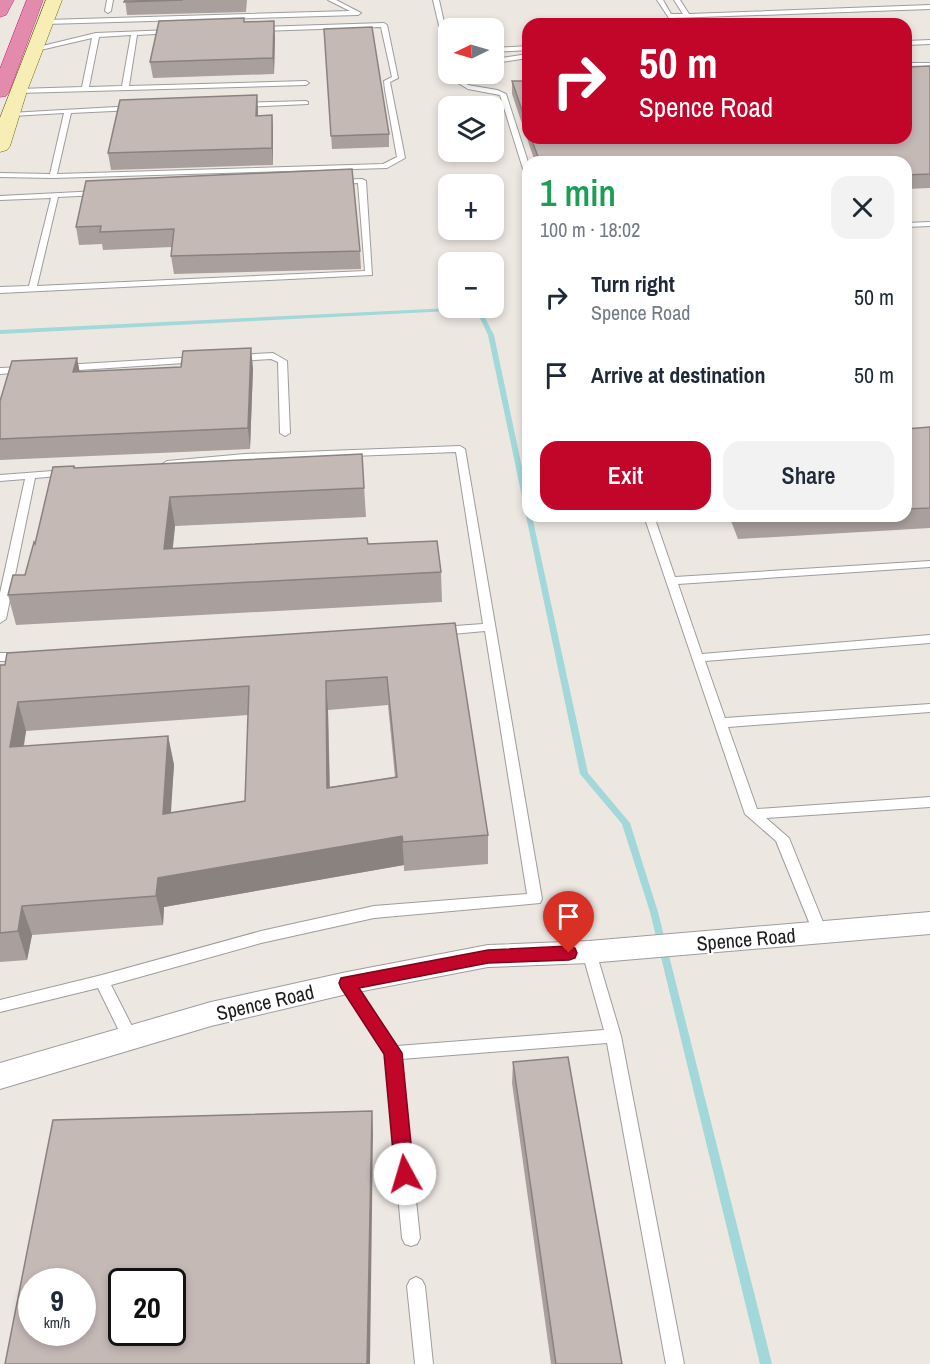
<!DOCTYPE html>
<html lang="en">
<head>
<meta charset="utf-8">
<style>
  body { margin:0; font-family:"Archivo Narrow",sans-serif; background:#f2f2f3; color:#1f2937; height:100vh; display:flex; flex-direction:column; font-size:22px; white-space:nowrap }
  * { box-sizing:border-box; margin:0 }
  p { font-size:20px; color:#747a83 }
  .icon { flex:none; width:33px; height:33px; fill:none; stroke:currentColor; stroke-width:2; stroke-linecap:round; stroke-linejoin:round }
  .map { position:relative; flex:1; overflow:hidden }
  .side { position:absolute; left:522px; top:156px; width:390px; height:366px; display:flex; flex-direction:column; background:#fff; border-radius:18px; box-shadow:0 3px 9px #0003 }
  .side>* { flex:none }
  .top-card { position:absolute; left:522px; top:18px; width:390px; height:126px; border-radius:18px; box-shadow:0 3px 9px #0003; background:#c2062a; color:#fff; overflow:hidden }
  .needle { width:39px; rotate:265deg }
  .buttons { position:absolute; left:438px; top:18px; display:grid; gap:12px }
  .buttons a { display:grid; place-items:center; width:66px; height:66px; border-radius:12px; background:#fff; box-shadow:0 3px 9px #0003; font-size:30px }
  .speed { position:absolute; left:18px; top:1268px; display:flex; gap:12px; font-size:30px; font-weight:700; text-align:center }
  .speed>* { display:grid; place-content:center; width:78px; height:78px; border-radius:50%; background:#fff; box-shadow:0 3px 9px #0003; line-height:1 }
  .speed small { font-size:15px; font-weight:400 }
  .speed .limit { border:3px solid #111; border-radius:9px; background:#fff; color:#111 }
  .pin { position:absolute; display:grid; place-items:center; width:51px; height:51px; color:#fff; margin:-62px -26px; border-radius:50% 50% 50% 0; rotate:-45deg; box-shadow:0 0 6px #0007 }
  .pin .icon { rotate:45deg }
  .me { position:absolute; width:66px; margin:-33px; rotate:354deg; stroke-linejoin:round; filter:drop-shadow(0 0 4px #0008) }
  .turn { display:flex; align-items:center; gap:21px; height:126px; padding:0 18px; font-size:27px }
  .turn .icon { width:78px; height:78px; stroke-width:2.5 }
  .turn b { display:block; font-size:42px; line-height:51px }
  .round { display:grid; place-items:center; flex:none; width:63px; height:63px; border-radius:18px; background:#f2f2f3 }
  .summary { display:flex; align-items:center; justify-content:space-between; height:102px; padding:0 18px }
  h1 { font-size:36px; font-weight:600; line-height:45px; color:#1e9e55 }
  .primary-button { display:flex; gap:12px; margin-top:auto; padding:12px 18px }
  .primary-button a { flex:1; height:69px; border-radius:18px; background:#c2062a; color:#fff; font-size:24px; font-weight:600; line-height:69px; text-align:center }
  .primary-button a+a { background:#f2f2f3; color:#1f2937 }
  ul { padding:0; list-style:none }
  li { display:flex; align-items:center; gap:18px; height:78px; padding:0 18px }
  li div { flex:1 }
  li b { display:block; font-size:22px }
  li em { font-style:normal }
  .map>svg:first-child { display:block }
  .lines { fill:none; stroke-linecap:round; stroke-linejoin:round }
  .stream { fill:#a3d8da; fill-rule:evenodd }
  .service-casing { stroke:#9d9d9d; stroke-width:2 }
  .minor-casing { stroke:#9d9d9d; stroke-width:2 }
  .secondary-casing { stroke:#6e6608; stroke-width:1 }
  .motorway-casing { stroke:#d12983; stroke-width:1 }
  .service { fill:#fff; fill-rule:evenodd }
  .minor { fill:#fff; fill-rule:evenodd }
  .secondary { fill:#f7eeb6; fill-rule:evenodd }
  .motorway { fill:#e38bac; fill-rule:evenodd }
  .wall { fill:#a99f9d; fill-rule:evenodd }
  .shaded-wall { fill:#8a827f }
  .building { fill:#c5b9b6; stroke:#8a827f; stroke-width:1.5; fill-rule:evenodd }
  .route { fill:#c2062a; stroke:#7e041b; stroke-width:1.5 }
  .labels { text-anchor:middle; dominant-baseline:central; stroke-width:4.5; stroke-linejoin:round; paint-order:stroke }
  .near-street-label { font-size:20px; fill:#1c1c1c; stroke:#fff }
</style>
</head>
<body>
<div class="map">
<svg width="930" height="1364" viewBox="0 0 930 1364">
  <rect width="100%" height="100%" fill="#ede7e2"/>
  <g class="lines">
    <path class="stream" d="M451 308 483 314 494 335 528 496V513L525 511 488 335 479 316 450 311 0 334V330Z
      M528 514V516H532L588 773 630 823 658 912 772 1364H760L650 912 622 824 580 774 526 516Z"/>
    <g class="service-casing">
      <path id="service" d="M107 0H113L111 11 108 13 105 11Z
        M328 0H336L361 13 358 15 46 24 43 22 46 20 350 11Z
        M433 0H439L448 40V53L445 51Z
        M657 0H663L671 14H683L674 0H680L689 14 930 5V9L673 18 676 22 673 24Z
        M384 23 387 25 398 78 390 82 405 158 387 168 53 178 0 177V173L50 174 64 113 12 116 9 114 10 113 134 106 137 108 134 110 71 113 57 174 383 164 397 157 385 90 384 81 392 77 381 27 260 31 257 29 260 27Z
        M171 30 173 33 137 35 129 86 306 81 309 83 306 85 18 93 15 91 18 89 82 87 92 38 36 51 34 48 96 33ZM131 35 122 86 89 87 99 37Z
        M930 40V44L906 45V41Z
        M528 46V50L494 52V48Z
        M528 54V58L494 63V59Z
        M906 63H930V67H906Z
        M462 74H469L465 77 464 82 468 85 497 90 506 94 528 162V174L524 172 500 95 468 89 458 83 459 76Z
        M306 101 308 102V104L241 107 238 105 241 103Z
        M362 179 366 181 372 275 0 293V287L29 286 51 198 0 200V196L99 191 103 193 99 195 58 197 37 286 365 271 358 183 339 184 335 182 339 180Z
        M930 222V226L906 227V223Z
        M273 353 287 361 290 433 285 436 280 433 278 362 271 359 238 361 234 358 238 355Z
        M196 357 201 360 199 362 64 371 59 368 64 365Z
        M23 367 28 370 26 372 0 374V368Z
        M460 446 465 449 542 899 540 903 374 918 261 943 111 985 138 1038 135 1043 130 1045 125 1043 98 988 0 1012V1000L102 975 261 931 374 906 527 894 485 631 441 635 435 631 441 627 483 624 456 452 245 460 167 467 162 464 167 461 245 454Z
        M66 470 71 473 70 475 35 478 6 619 0 623V593L25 479 0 481V475Z
        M644 516H654L675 577 930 561V567L678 584 702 654 930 635V643L705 661 725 718 930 704V712L728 727 757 809 930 797V807L766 818 789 838 827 932 825 936 820 938 815 936 813 932 776 841 745 814Z
        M0 653H23L29 657 23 661H0Z
        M589 946 594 948 596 952 621 1036 684 1364H666L607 1043 401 1059 420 1238 417 1244 411 1246 405 1244 402 1238 385 1054 340 983 342 979 347 977 352 979 397 1046 604 1030 582 952 584 948Z
        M416 1277 422 1280 425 1286 433 1364H415L407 1286 410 1280Z"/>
    </g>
    <g class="minor-casing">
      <path id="minor" d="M930 912V934L589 963 488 967 347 994 211 1026 0 1089V1063L211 1002 347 972 488 945 589 941Z"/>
    </g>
    <g class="secondary-casing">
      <path id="secondary" d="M46 0H62L27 91 10 146 7 150 0 152V118Z"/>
    </g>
    <g class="motorway-casing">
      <path id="motorway" d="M0 0H14L6 15 0 17Z
        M27 0H43L9 92 6 96 0 97V69Z"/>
    </g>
    <use href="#service" class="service"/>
    <use href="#minor" class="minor"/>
    <use href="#secondary" class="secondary"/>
    <use href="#motorway" class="motorway"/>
  </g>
  <path class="wall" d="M125 0H247L246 12 127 15Z
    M244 22 275 36 274 74 153 78 150 62Z
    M324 29 389 134V147L332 149Z
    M930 66V188L906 189V162H535L512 94V81H528V138H906Z
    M257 95 258 116 272 115 273 132V165L111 170 108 153Z
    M86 181 360 251 361 269 174 274 171 256 172 247 103 250 102 244 79 245 76 227Z
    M77 358 79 372 253 368 250 449 0 460V401Z
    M930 427V528L738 539 729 516H906V429Z
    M362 454 366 517 175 526 173 548 368 544 441 572 442 602 16 625 8 595 25 575 35 544 74 466 75 468Z
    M455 623 488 835V864L404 871V865L164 907 163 925 32 935 27 960 0 962V665ZM388 705 395 777 330 787 328 710ZM248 715 245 801 170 813 174 765 168 736 24 746 26 731Z
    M513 1062 622 1364H551L512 1083Z"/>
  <path class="shaded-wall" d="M274 21 275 36 274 74 273 58Z
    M257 95 258 111V133L256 116Z
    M272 115 273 132V165L272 148Z
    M251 348 253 368 250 449 248 428Z
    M77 358 81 378 73 372Z
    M170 497 175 526 169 578 164 549Z
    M326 681 328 710 330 817 327 788Z
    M18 702 26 731 18 776 10 747Z
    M168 736 174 765 169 843 163 814Z
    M402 836 404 865 164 907 163 925 156 896 158 878Z
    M22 906 32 935 27 960 18 931Z
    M372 1111 373 1132 370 1364H367Z"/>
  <path class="building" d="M125 0H183L124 2Z
    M244 18V22L274 21 273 58 150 62 159 21Z
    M372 27 389 134 331 136 324 29Z
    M930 66V174L906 175V162H540L531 138H906V67Z
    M512 81H528V128Z
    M257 95 256 116 272 115V148L108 153 120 100Z
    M352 169 360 251 171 256 174 229 100 232 101 226 76 227 86 181Z
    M251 348 248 428 0 439V401L12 361 77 358 73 372 181 367 183 351Z
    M930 427V508L906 509V429Z
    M362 454 364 488 170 497 164 549 367 538 368 544 437 541 441 572 8 595 13 575H25L34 542 35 544 53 467 74 466V468Z
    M741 516H778L742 518Z
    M455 623 488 835 403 842 402 836 158 878 156 896 22 906 18 931 0 933V665H5L7 653ZM387 677 397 777 327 788 326 681ZM249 686 245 801 163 814 168 736 10 747 18 702Z
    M568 1057 622 1364H556L513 1062Z
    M372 1111 367 1364H5L53 1120ZM32 1281H82V1332H32ZM122 1281H172V1332H122Z"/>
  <path class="route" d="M569 946 575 948 577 953 575 958 569 960 488 963 359 988 402 1053 414 1174 412 1180 405 1183 398 1180 395 1174 384 1054 341 988 339 983 341 978 488 950Z"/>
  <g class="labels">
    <g class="near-street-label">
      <text transform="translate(746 939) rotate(-5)">Spence Road</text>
      <text transform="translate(265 1002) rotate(-13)">Spence Road</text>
    </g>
  </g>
</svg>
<div class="buttons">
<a><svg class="needle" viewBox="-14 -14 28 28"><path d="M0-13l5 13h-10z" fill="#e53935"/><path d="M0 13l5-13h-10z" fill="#747a83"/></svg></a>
<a><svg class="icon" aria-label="layers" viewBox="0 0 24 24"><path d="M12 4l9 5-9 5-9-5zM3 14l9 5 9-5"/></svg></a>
<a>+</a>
<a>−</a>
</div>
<div class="speed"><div>9<small>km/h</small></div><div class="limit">20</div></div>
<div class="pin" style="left:569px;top:953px;background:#d93025"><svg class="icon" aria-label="arrive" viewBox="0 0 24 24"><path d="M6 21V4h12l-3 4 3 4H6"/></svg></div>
<svg class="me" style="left:405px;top:1174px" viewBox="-20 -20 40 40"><circle r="19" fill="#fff"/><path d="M0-13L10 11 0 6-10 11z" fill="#c2062a"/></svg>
<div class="top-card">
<div class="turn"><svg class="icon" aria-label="right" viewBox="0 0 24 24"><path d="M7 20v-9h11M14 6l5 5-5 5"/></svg><div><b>50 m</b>Spence Road</div></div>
</div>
<section class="side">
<div class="summary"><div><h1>1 min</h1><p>100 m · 18:02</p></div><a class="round"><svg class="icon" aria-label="close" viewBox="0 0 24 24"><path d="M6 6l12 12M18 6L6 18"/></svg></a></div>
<ul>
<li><svg class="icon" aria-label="right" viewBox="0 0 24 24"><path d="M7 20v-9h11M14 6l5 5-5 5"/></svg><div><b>Turn right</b><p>Spence Road</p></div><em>50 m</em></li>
<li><svg class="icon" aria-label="arrive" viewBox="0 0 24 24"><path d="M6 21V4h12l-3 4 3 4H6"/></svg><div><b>Arrive at destination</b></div><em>50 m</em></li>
</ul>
<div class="primary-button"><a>Exit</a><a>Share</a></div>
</section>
</div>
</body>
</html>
